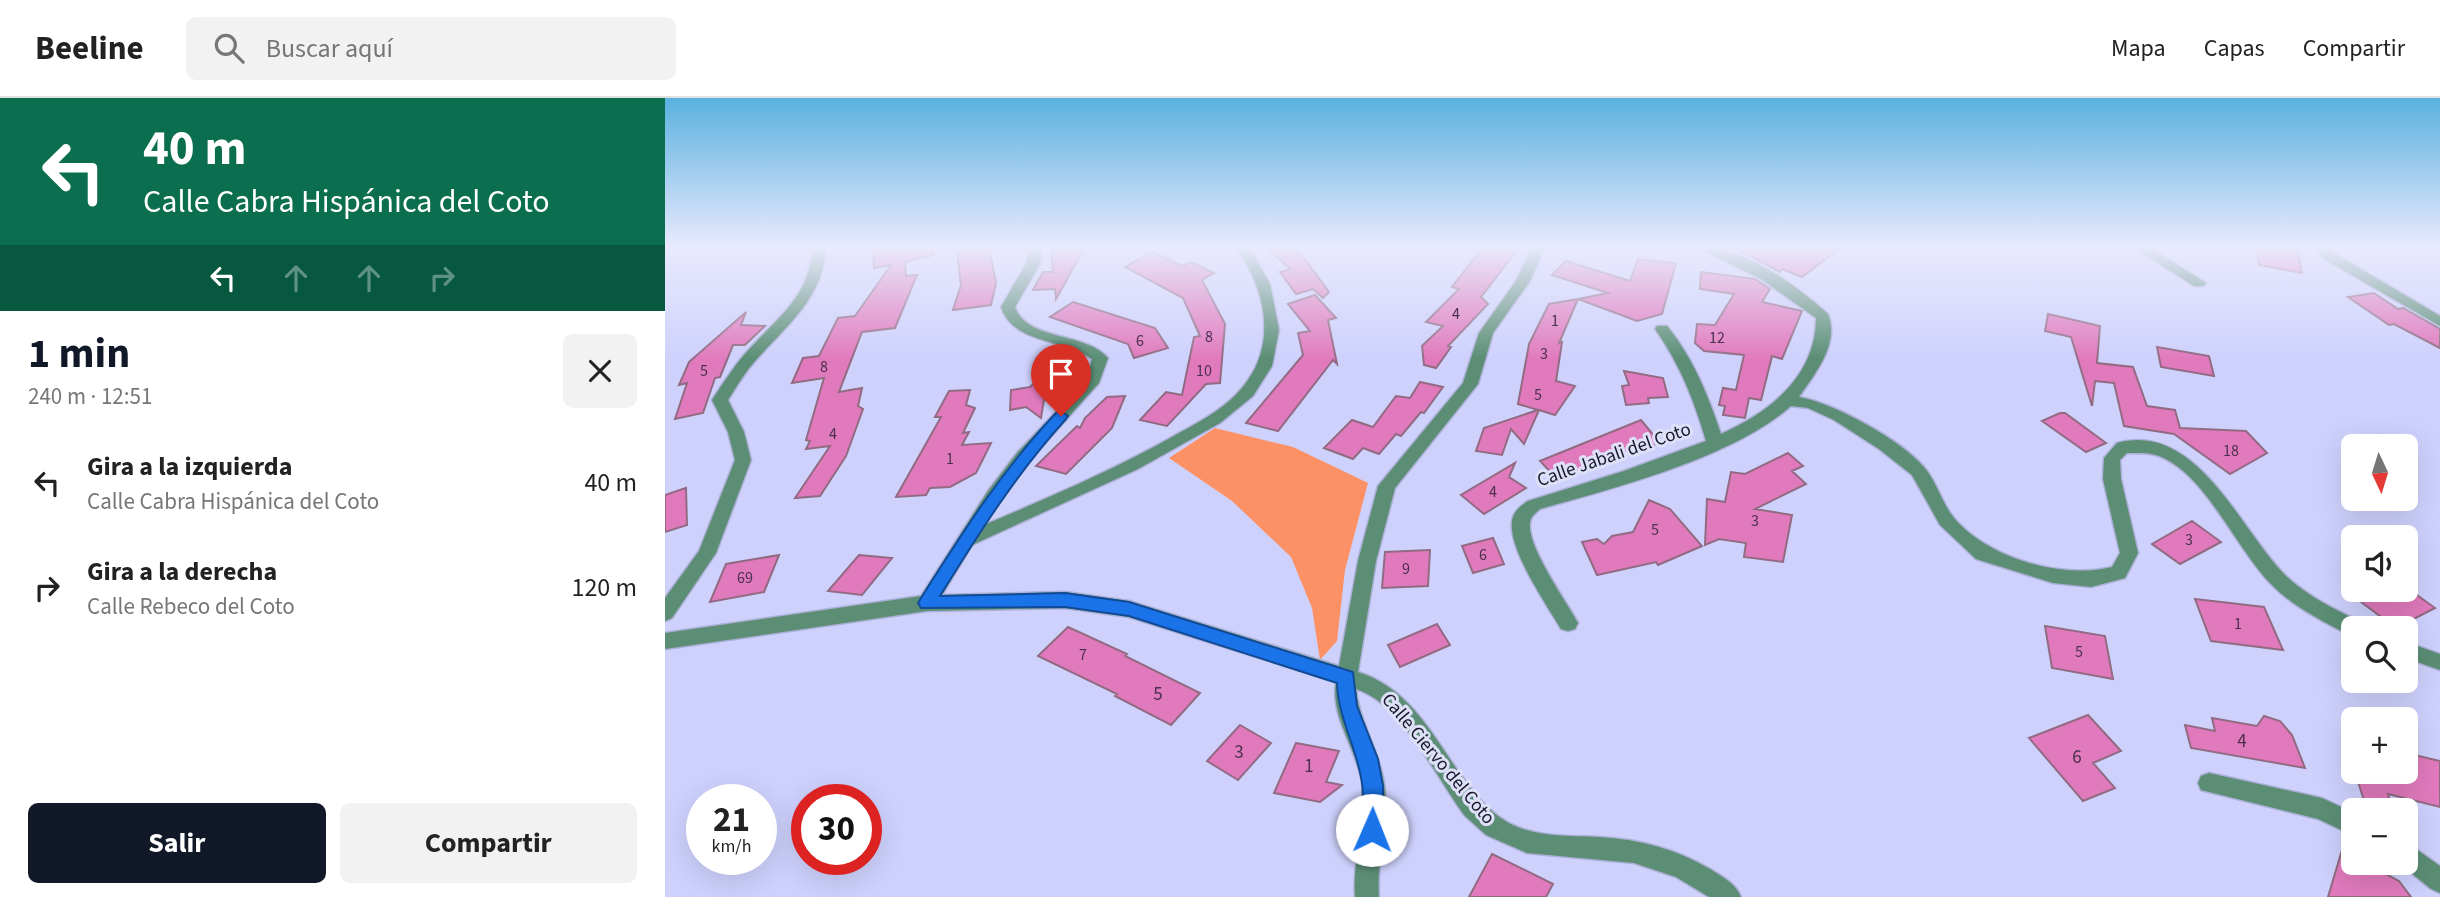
<!DOCTYPE html>
<html lang="es">
<head>
<meta charset="utf-8">
<style>
  body { margin:0; font-family:"Source Sans 3",sans-serif; background:#f2f2f2; color:#222; height:100vh; display:flex; flex-direction:column; font-size:26px; white-space:nowrap }
  * { box-sizing:border-box; margin:0 }
  p { font-size:23px; color:#767676 }
  .icon { flex:none; width:38px; height:38px; fill:none; stroke:currentColor; stroke-width:2; stroke-linecap:round; stroke-linejoin:round }
  .map { position:relative; flex:1; overflow:hidden }
  .details { display:flex; flex-direction:column; background:#fff; width:665px }
  .details>* { flex:none }
  .guide { background:#0b6e4f; color:#fff; overflow:hidden }
  .needle { width:46px; rotate:176deg }
  .fabs { position:absolute; left:1676px; top:336px; display:grid; gap:14px }
  .fabs a { display:grid; place-items:center; width:77px; height:77px; border-radius:10px; background:#fff; box-shadow:0 7px 28px #0002; font-size:35px }
  .speed { position:absolute; left:21px; top:686px; display:flex; gap:14px; font-size:35px; font-weight:700; text-align:center }
  .speed>* { display:grid; place-content:center; width:91px; height:91px; border-radius:50%; background:#fff; box-shadow:0 7px 28px #0002; line-height:1 }
  .speed small { font-size:18px; font-weight:400 }
  .speed .limit { border:10px solid #d22; background:#fff; color:#111 }
  .pin { position:absolute; display:grid; place-items:center; width:60px; height:60px; color:#fff; margin:-72px -30px; border-radius:50% 50% 50% 0; rotate:-45deg; box-shadow:0 0 7px #0007 }
  .pin .icon { rotate:45deg }
  .me { position:absolute; width:77px; margin:-38px; rotate:1deg; stroke-linejoin:round; filter:drop-shadow(0 0 5px #0008) }
  .turn { display:flex; align-items:center; gap:24px; height:147px; padding:0 28px; font-size:32px }
  .turn .icon { width:91px; height:91px; stroke-width:2.5 }
  .turn b { display:block; font-size:49px; line-height:60px }
  .lanes { display:flex; align-items:center; height:66px; padding:0 28px; background:#0003; justify-content:center; gap:35px; direction:ltr }
  .lanes .off { opacity:.35 }
  .round { display:grid; place-items:center; flex:none; width:74px; height:74px; border-radius:10px; background:#f2f2f2 }
  .headline { display:flex; align-items:center; justify-content:space-between; height:119px; padding:0 28px }
  h1 { font-size:42px; font-weight:700; line-height:52px; color:#111827 }
  .action { display:flex; gap:14px; margin-top:auto; padding:14px 28px }
  .action a { flex:1; height:80px; border-radius:10px; background:#111827; color:#fff; font-size:28px; font-weight:700; line-height:80px; text-align:center }
  .action a+a { background:#f2f2f2; color:#222 }
  ul { padding:0; list-style:none }
  li { display:flex; align-items:center; gap:21px; height:105px; padding:0 28px }
  li div { flex:1 }
  li b { display:block; font-size:26px }
  li em { font-style:normal }
  header { display:flex; align-items:center; gap:42px; box-sizing:border-box; height:98px; padding:0 35px; background:#fff; border-bottom:2px solid #e0e0e0 }
  header strong { font-size:33px }
  nav { display:flex; gap:38px; margin-inline-start:auto; font-size:24px }
  .search { width:490px; height:63px; background:#f2f2f2; display:flex; align-items:center; gap:18px; box-sizing:border-box; padding:0 24px; border-radius:10px; color:#767676; font-size:26px }
  main { display:flex; flex:1; min-height:0 }
  .map>svg:first-child { display:block }
  .green { fill:#fd9166 }
  .building { fill:#e17abd; stroke:#926b83; stroke-width:2 }
  .lines { fill:none; stroke-linecap:round; stroke-linejoin:round }
  .street-casing { stroke:#adb0d6; stroke-width:3 }
  .street { fill:#5b8e75; fill-rule:evenodd }
  .route { fill:#1a73e8; stroke:#114b97; stroke-width:2 }
  .labels { text-anchor:middle; dominant-baseline:central; stroke-width:6; stroke-linejoin:round; paint-order:stroke }
  .number-label { font-size:16px; fill:#4a314d }
  .street-label { font-size:19px; fill:#181928; stroke:#dee0fa }
  .near-number-label { font-size:19px; fill:#4a314d }
</style>
</head>
<body>
<header>
<strong>Beeline</strong>
<div class="search"><svg class="icon" aria-label="search" viewBox="0 0 24 24"><circle cx="10" cy="10" r="6"/><path d="M15 15l6 6"/></svg>Buscar aquí</div>
<nav><a>Mapa</a><a>Capas</a><a>Compartir</a></nav>
</header>
<main>
<section class="details">
<div class="guide">
<div class="turn"><svg class="icon" aria-label="left" viewBox="0 0 24 24"><path d="M17 20v-9H6M10 6l-5 5 5 5"/></svg><div><b>40 m</b>Calle Cabra Hispánica del Coto</div></div>
<div class="lanes"><svg class="icon" aria-label="left" viewBox="0 0 24 24"><path d="M17 20v-9H6M10 6l-5 5 5 5"/></svg><svg class="icon off" aria-label="ahead" viewBox="0 0 24 24"><path d="M12 20V5M6 11l6-6 6 6"/></svg><svg class="icon off" aria-label="ahead" viewBox="0 0 24 24"><path d="M12 20V5M6 11l6-6 6 6"/></svg><svg class="icon off" aria-label="right" viewBox="0 0 24 24"><path d="M7 20v-9h11M14 6l5 5-5 5"/></svg></div>
</div>
<div class="headline"><div><h1>1 min</h1><p>240 m · 12:51</p></div><a class="round"><svg class="icon" aria-label="close" viewBox="0 0 24 24"><path d="M6 6l12 12M18 6L6 18"/></svg></a></div>
<ul>
<li><svg class="icon" aria-label="left" viewBox="0 0 24 24"><path d="M17 20v-9H6M10 6l-5 5 5 5"/></svg><div><b>Gira a la izquierda</b><p>Calle Cabra Hispánica del Coto</p></div><em>40 m</em></li>
<li><svg class="icon" aria-label="right" viewBox="0 0 24 24"><path d="M7 20v-9h11M14 6l5 5-5 5"/></svg><div><b>Gira a la derecha</b><p>Calle Rebeco del Coto</p></div><em>120 m</em></li>
</ul>
<div class="action"><a>Salir</a><a>Compartir</a></div>
</section>
<div class="map">
<svg width="1775" height="799" viewBox="0 0 1775 799">
  <rect width="100%" height="100%" fill="#ced1fc"/>
  <path class="green" d="M550 330 628 349 703 385 680 472 672 543 655 562 647 510 626 459 567 403 504 360Z"/>
  <path class="building" d="M208 149H268L269 157 240 164 241 178 252 177 230 230 197 234 174 294 197 290 193 308 198 311 181 358 155 398 130 400 165 348 141 351 145 343 141 342 159 280 127 285 138 260 154 258 173 220 190 218 226 167 209 170Z
    M313 149H324L331 185 326 207 288 212 296 187 292 154Z
    M407 149H420L391 201 390 191 368 192 378 174H388L386 154Z
    M601 149H631L664 194 658 200 648 191 631 196 615 174 625 171Z
    M818 149H850L846 154 850 155 816 199 823 206 783 248 786 249 771 270 759 267 757 248 778 228 761 224 794 191 787 189Z
    M1068 149H1177L1137 179 1117 171 1115 174Z
    M1591 149H1632L1637 175 1594 167Z
    M487 154 517 168 526 164 549 175 537 182 560 226 555 285 541 286 502 328 475 322 501 294 517 297 529 239 535 238 518 200 460 169Z
    M973 161 1011 165 997 216 972 223 913 201 943 195 887 177 901 163 965 183Z
    M1036 174 1090 181 1105 191 1097 204 1137 213 1117 261 1107 258 1096 302 1084 300 1080 320 1058 317 1060 308 1054 307 1058 290 1071 292 1079 257 1039 253 1030 245 1032 226 1050 227 1069 196 1035 191Z
    M1709 195 1733 211 1738 210 1775 231V250L1729 226 1724 227 1683 199Z
    M650 197 671 220 663 222 672 266 668 262 613 333 581 325 638 257 633 235 645 233 623 206Z
    M913 201 894 245 897 244 891 283 910 288 890 317 874 312 859 346 846 331 837 357 811 353 819 330 873 312 853 306 864 246 884 206Z
    M408 204 490 230 503 250 469 260 463 246 385 219Z
    M81 214 76 227 100 228 80 247H68L55 279 50 280 38 315 10 321 22 285 14 287 24 264Z
    M1383 216 1435 228 1432 265 1468 269 1482 308 1510 312 1515 330 1581 333 1602 355 1565 376 1509 336 1459 328 1449 285 1430 283 1427 308 1406 239 1380 233Z
    M1492 249 1544 258 1549 278 1496 269Z
    M384 271 376 320 361 309 345 312 346 292 365 289Z
    M959 273 998 280 1003 299 983 300 984 305 961 307 957 288 964 287Z
    M755 284 778 289 759 315 756 314 736 338 731 336 714 356 698 350 688 361 659 350 687 322 708 329 731 298 745 300Z
    M305 292 301 307 310 310 298 335 304 334 297 347 326 345 311 375 285 389 265 390 261 397 231 399 276 319H270L284 293Z
    M460 298 447 330 401 376 371 368 412 328 415 330 420 320 442 299Z
    M1395 315H1400L1441 345 1421 354 1377 323Z
    M976 322 995 345 965 355 963 352 892 381 875 363Z
    M1123 355 1138 368 1127 373 1141 386 1090 411 1127 417 1118 464 1079 459 1081 445 1054 441 1040 447 1042 401 1060 404 1066 374 1080 376Z
    M850 365 844 379 861 390 819 416 796 397Z
    M21 390 22 427 0 434V397Z
    M984 402 1005 411 1037 448 993 467 991 464 932 477 917 444 932 441 939 446 947 438 968 434Z
    M1527 423 1556 444 1515 466 1487 446Z
    M828 440 839 466 808 475 797 448Z
    M765 452 763 488 717 490 720 454Z
    M114 457 99 494 45 504 61 466Z
    M194 457 227 460 197 497 163 493Z
    M1680 492H1745L1770 510 1731 530Z
    M1530 501 1599 509 1618 552 1546 543Z
    M772 526 785 547 735 569 723 547Z
    M1380 528 1440 538 1448 581 1387 570Z
    M403 529 462 556 460 558 535 595 506 627 450 598 452 596 373 558Z
    M1423 617 1456 653 1428 665 1450 690 1418 703 1364 640Z
    M1599 618 1615 623 1627 637 1640 670 1526 650 1520 627 1550 633 1547 620 1592 628Z
    M575 627 606 645 573 682 542 663Z
    M631 645 674 653 661 684 677 687 655 704 609 695Z
    M1741 655 1775 663V709L1723 696 1728 712H1702L1690 674H1741Z
    M1677 752 1689 758V765H1701L1734 783 1746 799H1663Z
    M827 756 888 786 881 799H804Z"/>
  <g class="lines">
    <g class="street-casing">
      <path id="street" d="M148 149H161C158 200 123 226 91 262 80 274 72 288 63 302L79 334 86 362 51 455 7 520 0 523V500L34 453 70 362 63 334 47 302C57 287 67 271 79 257 111 220 144 202 148 149Z
        M364 149H377L375 166 350 209C363 244 420 233 443 260L434 285 364 363 319 427C383 400 446 373 507 339 534 324 565 309 583 282 612 241 599 186 570 149H584L605 186 614 232 607 268 588 298 555 325 473 371 307 447 277 497 400 494 464 503 674 568 693 463 713 388 798 285 814 235 851 183 867 149H880L865 183 828 235 813 286 730 390 711 463 693 574C774 599 787 705 855 730 880 739 908 738 934 739 973 741 1011 751 1045 771 1058 779 1071 786 1076 799H1044L1011 779 969 765 862 755 821 737 800 718C772 681 737 605 691 591 694 624 714 652 719 685 725 723 711 761 714 799H690C687 761 702 723 697 684 692 652 665 618 671 584L464 519 400 510 262 513 0 551V535L256 498 323 393 352 355 422 281 427 261C399 240 349 247 336 209L361 166Z
        M1031 149C1079 149 1128 185 1163 216 1175 245 1150 276 1134 299 1169 305 1236 342 1259 369 1271 383 1276 402 1286 416 1318 459 1396 482 1447 469L1455 455 1438 381 1439 360 1452 345C1531 323 1575 431 1619 476 1640 497 1669 511 1696 524L1699 530H1689V538L1682 536C1655 522 1627 508 1606 486 1571 451 1541 376 1494 358 1484 354 1473 355 1462 355L1455 362 1456 381 1473 455 1460 480 1426 489 1388 485 1311 461 1275 427 1247 377 1214 351 1169 322 1143 310 1126 308C1067 360 952 389 875 411 872 414 869 416 867 419 854 439 903 505 913 525L910 531 903 533 896 531C882 507 839 446 848 419 850 412 857 407 863 403L959 373 1041 343C1029 302 1015 266 990 231L992 228H1002C1028 260 1043 297 1056 336 1105 314 1151 278 1151 220L1096 181Z
        M1468 149H1484L1541 185 1539 188H1529Z
        M1650 149H1663L1669 155 1775 218V228L1659 161Z
        M1741 544 1775 556V572L1741 560Z
        M1544 675 1657 700 1689 715V738L1653 721 1536 692 1533 685 1536 678Z
        M1741 744 1775 768V795L1766 791 1734 765H1741Z"/>
    </g>
    <use href="#street" class="street"/>
  </g>
  <linearGradient id="sky" x2="0" y2="1"><stop stop-color="#5ab1df"/><stop offset="0.57" stop-color="#e9eafe"/><stop offset="1" stop-color="#e9eafe" stop-opacity="0"/></linearGradient>
  <rect width="1775" height="261" fill="url(#sky)"/>
  <path class="route" d="M396 313 403 318 401 321C351 376 314 435 275 498L400 495 464 504 688 574 692 608 713 661 718 688V732L715 739 707 742 700 739C693 722 700 702 697 685 692 650 673 620 672 585L464 518 400 509 256 510 253 505 256 500C297 435 337 372 391 315Z"/>
  <g class="labels">
    <g class="number-label">
      <text x="791" y="216">4</text>
      <text x="890" y="223">1</text>
      <text x="544" y="239">8</text>
      <text x="1052" y="240">12</text>
      <text x="475" y="243">6</text>
      <text x="879" y="256">3</text>
      <text x="159" y="269">8</text>
      <text x="39" y="273">5</text>
      <text x="539" y="273">10</text>
      <text x="873" y="297">5</text>
      <text x="168" y="336">4</text>
      <text x="1566" y="353">18</text>
      <text x="285" y="361">1</text>
      <text x="828" y="394">4</text>
      <text x="1090" y="423">3</text>
      <text x="990" y="432">5</text>
      <text x="1524" y="442">3</text>
      <text x="818" y="457">6</text>
      <text x="741" y="471">9</text>
      <text x="80" y="480">69</text>
      <text x="1573" y="526">1</text>
      <text x="1414" y="554">5</text>
      <text x="418" y="557">7</text>
    </g>
    <g class="street-label">
      <text transform="translate(949 357) rotate(-19)">Calle Jabali del Coto</text>
      <text transform="translate(773 661) rotate(50)">Calle Ciervo del Coto</text>
    </g>
    <g class="near-number-label">
      <text x="493" y="596">5</text>
      <text x="1577" y="643">4</text>
      <text x="574" y="654">3</text>
      <text x="1412" y="659">6</text>
      <text x="644" y="668">1</text>
    </g>
  </g>
</svg>
<div class="fabs">
<a><svg class="needle" viewBox="-14 -14 28 28"><path d="M0-13l5 13h-10z" fill="#e53935"/><path d="M0 13l5-13h-10z" fill="#767676"/></svg></a>
<a><svg class="icon" aria-label="sound" viewBox="0 0 24 24"><path d="M4 9h4l5-4v14l-5-4H4zM17 9q2 3 0 6"/></svg></a>
<a><svg class="icon" aria-label="search" viewBox="0 0 24 24"><circle cx="10" cy="10" r="6"/><path d="M15 15l6 6"/></svg></a>
<a>+</a>
<a>−</a>
</div>
<div class="speed"><div>21<small>km/h</small></div><div class="limit">30</div></div>
<div class="pin" style="left:396px;top:318px;background:#d93025"><svg class="icon" aria-label="arrive" viewBox="0 0 24 24"><path d="M6 21V4h12l-3 4 3 4H6"/></svg></div>
<svg class="me" style="left:707px;top:732px" viewBox="-20 -20 40 40"><circle r="19" fill="#fff"/><path d="M0-13L10 11 0 6-10 11z" fill="#1a73e8"/></svg>
</div>
</main>
</body>
</html>
